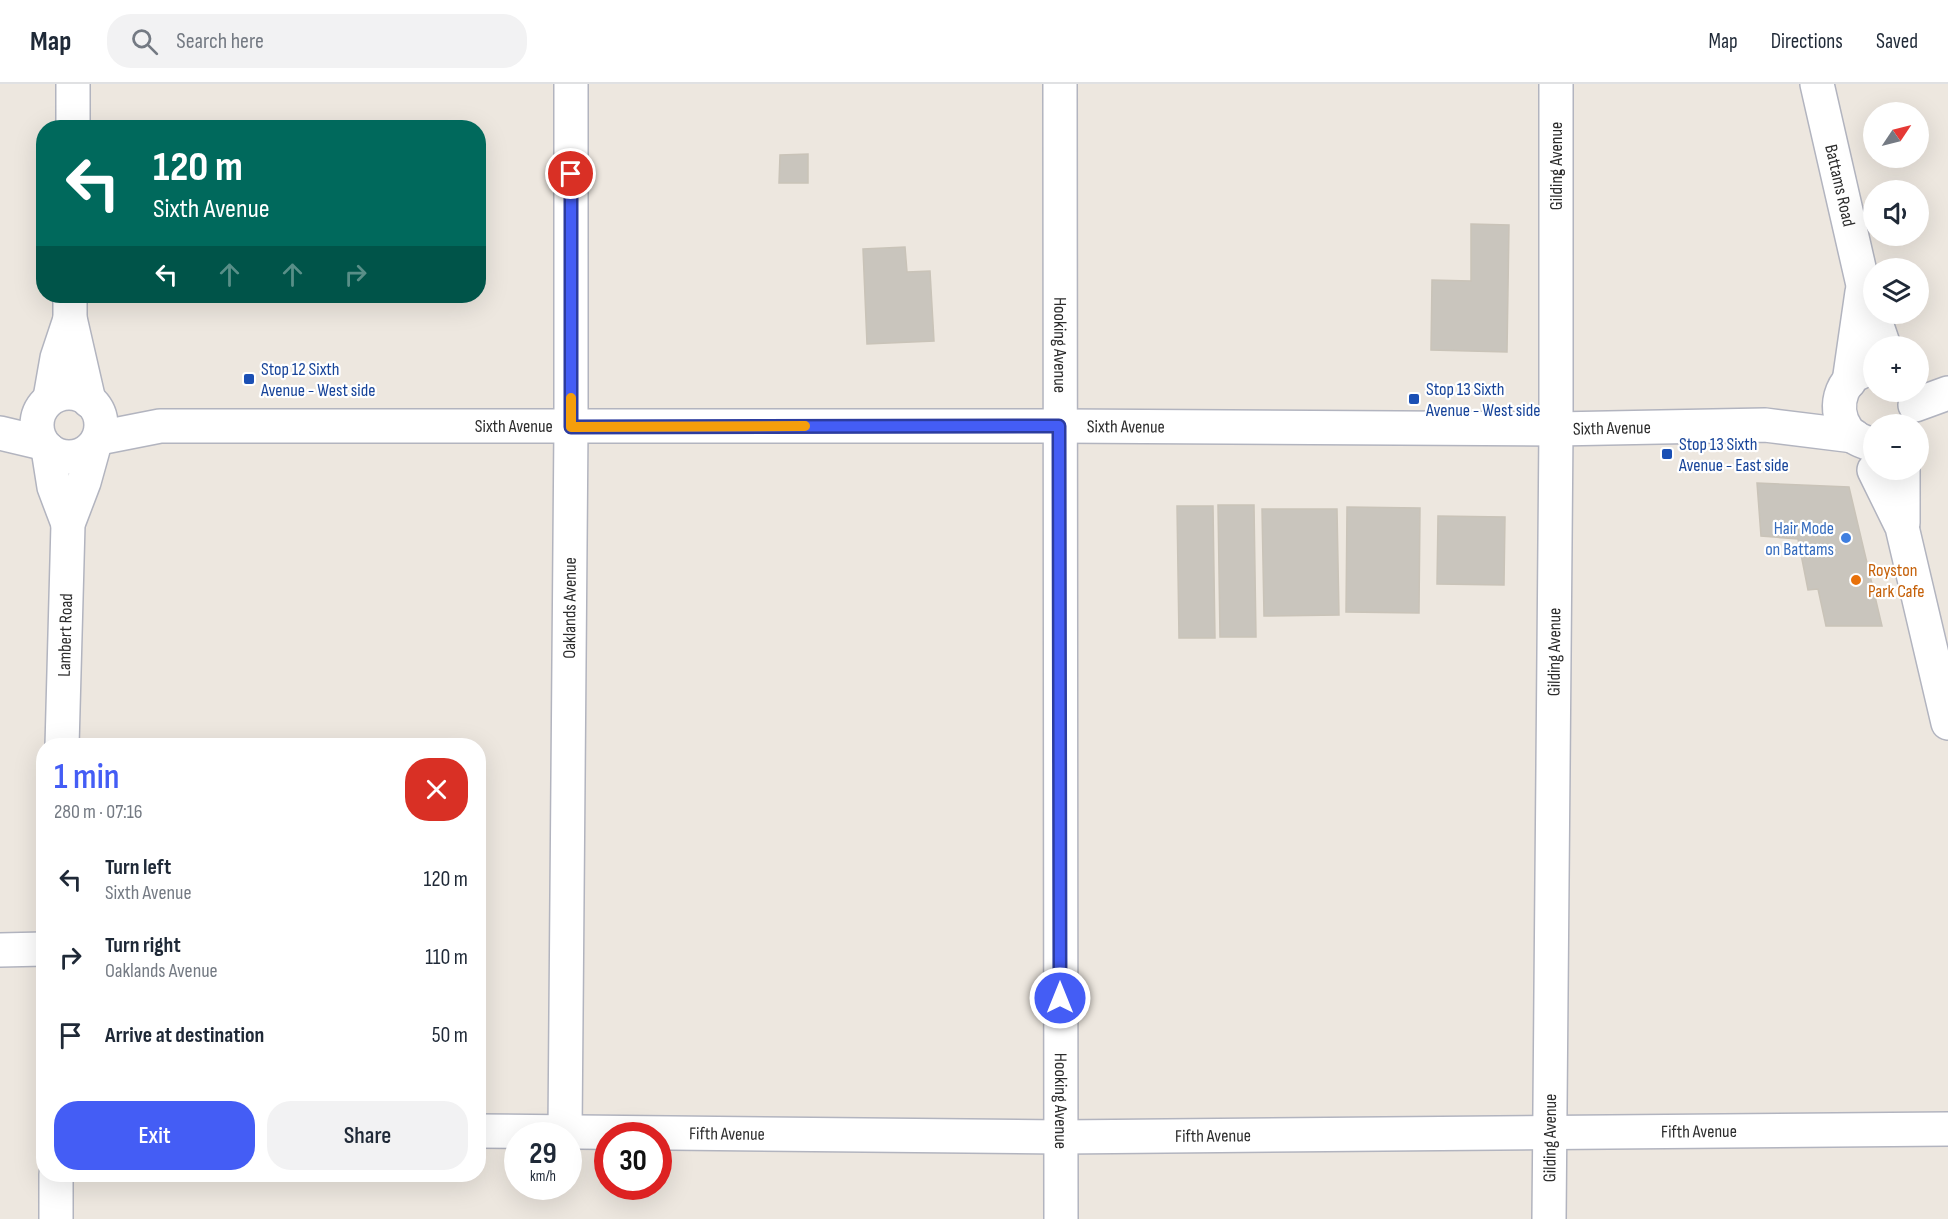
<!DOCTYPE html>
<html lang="en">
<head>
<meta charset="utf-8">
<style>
  body { margin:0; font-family:"Sofia Sans Condensed",sans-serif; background:#f2f2f3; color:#1f2937; height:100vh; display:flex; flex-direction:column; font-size:22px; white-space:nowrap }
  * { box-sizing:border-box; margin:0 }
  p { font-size:20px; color:#747a83 }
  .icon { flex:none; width:33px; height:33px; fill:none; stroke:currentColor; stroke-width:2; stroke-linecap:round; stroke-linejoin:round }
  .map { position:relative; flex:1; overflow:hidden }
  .sheet { position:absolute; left:36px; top:654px; width:450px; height:444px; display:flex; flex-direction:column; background:#fff; border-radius:24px; box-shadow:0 6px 24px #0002 }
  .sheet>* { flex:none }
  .hud { position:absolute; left:36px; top:36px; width:450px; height:183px; border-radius:24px; box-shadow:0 6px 24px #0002; background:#00695c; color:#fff; overflow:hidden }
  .needle { width:39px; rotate:55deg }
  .buttons { position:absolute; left:1863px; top:18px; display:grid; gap:12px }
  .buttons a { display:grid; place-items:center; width:66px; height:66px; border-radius:50%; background:#fff; box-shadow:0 6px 24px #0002; font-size:30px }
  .speed { position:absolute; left:504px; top:1038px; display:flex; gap:12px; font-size:30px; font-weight:700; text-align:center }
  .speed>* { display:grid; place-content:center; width:78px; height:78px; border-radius:50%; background:#fff; box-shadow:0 6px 24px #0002; line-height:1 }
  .speed small { font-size:15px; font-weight:400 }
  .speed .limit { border:9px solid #d22; background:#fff; color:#111 }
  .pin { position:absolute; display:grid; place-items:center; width:51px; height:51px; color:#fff; margin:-26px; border:3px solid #fff; border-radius:50%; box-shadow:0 2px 6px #0007 }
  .me { position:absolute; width:66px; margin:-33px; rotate:0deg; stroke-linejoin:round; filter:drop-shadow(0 0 4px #0008) }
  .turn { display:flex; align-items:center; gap:21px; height:126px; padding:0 18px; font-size:27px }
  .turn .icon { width:78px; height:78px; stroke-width:2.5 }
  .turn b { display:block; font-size:42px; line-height:51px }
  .lanes { display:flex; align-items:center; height:57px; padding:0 18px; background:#0003; justify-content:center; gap:30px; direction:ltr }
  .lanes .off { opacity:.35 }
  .round { display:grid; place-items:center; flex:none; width:63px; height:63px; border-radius:24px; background:#f2f2f3 }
  .headline { display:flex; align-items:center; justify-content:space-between; height:102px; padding:0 18px }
  h1 { font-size:36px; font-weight:600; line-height:45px; color:#445df5 }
  .action { display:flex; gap:12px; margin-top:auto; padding:12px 18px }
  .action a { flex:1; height:69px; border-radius:24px; background:#445df5; color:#fff; font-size:24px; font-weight:600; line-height:69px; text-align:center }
  .action a+a { background:#f2f2f3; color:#1f2937 }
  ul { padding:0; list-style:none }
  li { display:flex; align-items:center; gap:18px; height:78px; padding:0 18px }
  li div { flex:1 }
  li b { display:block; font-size:22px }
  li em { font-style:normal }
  header { display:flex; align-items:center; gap:36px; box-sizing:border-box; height:84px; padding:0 30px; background:#fff; border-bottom:2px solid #e0e1e3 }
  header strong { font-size:28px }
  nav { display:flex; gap:33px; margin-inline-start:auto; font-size:21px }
  .search { width:420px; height:54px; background:#f2f2f3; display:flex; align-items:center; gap:15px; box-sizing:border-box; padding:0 21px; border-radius:24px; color:#747a83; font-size:22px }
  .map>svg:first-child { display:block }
  .building { fill:#c9c5bd; stroke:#c9c3b8; stroke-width:1.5 }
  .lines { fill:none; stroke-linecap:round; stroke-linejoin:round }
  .minor-casing { stroke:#b2b4bf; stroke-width:36 }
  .minor { stroke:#fff; stroke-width:33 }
  .route-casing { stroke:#2c3c9f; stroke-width:15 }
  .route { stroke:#445df5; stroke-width:10 }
  .slow { stroke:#f59e0b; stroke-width:10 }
  .transit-dot { fill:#1a4fb4; stroke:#fff; stroke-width:2 }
  .shop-dot { fill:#3f7fe0; stroke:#fff; stroke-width:2 }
  .food-dot { fill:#e8710a; stroke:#fff; stroke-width:2 }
  .labels { text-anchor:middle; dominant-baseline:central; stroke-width:4.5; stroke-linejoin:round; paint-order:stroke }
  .street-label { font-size:18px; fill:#2c2c2c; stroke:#fff }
  .transit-label { font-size:18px; fill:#164399; stroke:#fff; text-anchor:start }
  .shop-label { font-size:18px; fill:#366cbe; stroke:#fff; text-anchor:end }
  .food-label { font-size:18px; fill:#c56008; stroke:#fff; text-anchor:start }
</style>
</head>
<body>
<header>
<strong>Map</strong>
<div class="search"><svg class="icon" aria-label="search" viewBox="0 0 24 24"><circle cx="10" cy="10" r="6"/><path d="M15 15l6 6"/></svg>Search here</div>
<nav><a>Map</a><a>Directions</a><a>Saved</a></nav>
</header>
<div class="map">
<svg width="1948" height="1135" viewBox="0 0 1948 1135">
  <rect width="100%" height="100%" fill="#ede7df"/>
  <path class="building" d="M808 70V99H779L780 71Z
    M1471 140 1509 141 1507 268 1431 266 1432 196 1471 197Z
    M905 163 907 188 930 187 934 257 867 260 863 165Z
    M1757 399 1849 403 1882 542H1826L1818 505 1808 506 1798 455 1761 452Z
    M1218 421H1254L1256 553H1220Z
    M1177 422H1213L1215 554H1179Z
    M1347 423 1420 424 1419 529 1346 528Z
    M1262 425H1337L1339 531 1264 532Z
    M1438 432 1505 433 1504 501 1437 500Z"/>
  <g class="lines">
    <g class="minor-casing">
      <g id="minor">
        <path id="s1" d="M1060 0 1061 1135"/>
        <path id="s2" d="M1817 0 1863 201 1884 262"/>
        <path d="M73 44V0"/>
        <path d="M70 212V234L89 317"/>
        <path d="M1849 298 1862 208"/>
        <circle cx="69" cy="341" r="32"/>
        <path d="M50 314 57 274 70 235"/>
        <path d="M1915 321 1948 309"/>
        <path d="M0 349 42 359"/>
        <path id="s3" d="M99 354 160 342H1059L1556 345 1765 341 1854 352"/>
        <path d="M1867 359C1860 356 1851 353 1847 346 1830 323 1843 286 1874 285"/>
        <path d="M48 365 54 403 68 440"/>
        <path d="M1874 386 1902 443 1948 639"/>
        <path d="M1903 439V386"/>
        <path id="s4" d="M62 662 68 440 84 398 94 362"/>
        <path d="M0 866 44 865"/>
        <path id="s5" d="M478 1047 1061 1053 1948 1045"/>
        <path id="s6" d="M565 1048 571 343V0"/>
        <path d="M56 1135V1090"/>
        <path id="s7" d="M1549 1135 1556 345V0"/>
      </g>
    </g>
    <use href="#minor" class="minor"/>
  </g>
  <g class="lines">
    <g class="route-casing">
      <path id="route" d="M571 90V343L1059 342 1060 914"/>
    </g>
    <use href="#route" class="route"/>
    <path class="slow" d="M571 314V343L805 342"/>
  </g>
  <g class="transit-dot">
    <rect x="243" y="289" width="12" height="12" rx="3"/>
    <rect x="1408" y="309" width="12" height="12" rx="3"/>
    <rect x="1661" y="364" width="12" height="12" rx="3"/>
  </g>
  <circle class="shop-dot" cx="1846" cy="454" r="6"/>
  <circle class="food-dot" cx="1856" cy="496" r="6"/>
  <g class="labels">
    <g class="street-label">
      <text transform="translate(1556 82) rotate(-90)">Gilding Avenue</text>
      <text stroke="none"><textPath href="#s2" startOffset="104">Battams Road</textPath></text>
      <text stroke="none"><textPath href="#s1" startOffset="261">Hooking Avenue</textPath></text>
      <text stroke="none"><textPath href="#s3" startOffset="416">Sixth Avenue</textPath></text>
      <text stroke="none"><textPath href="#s3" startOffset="1028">Sixth Avenue</textPath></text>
      <text stroke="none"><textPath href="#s3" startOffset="1514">Sixth Avenue</textPath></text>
      <text stroke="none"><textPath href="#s6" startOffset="524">Oaklands Avenue</textPath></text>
      <text stroke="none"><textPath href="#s4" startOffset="111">Lambert Road</textPath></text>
      <text stroke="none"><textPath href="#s7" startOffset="567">Gilding Avenue</textPath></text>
      <text stroke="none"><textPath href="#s1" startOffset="1017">Hooking Avenue</textPath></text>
      <text stroke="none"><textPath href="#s5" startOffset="1221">Fifth Avenue</textPath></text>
      <text stroke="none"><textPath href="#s5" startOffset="249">Fifth Avenue</textPath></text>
      <text stroke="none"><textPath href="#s5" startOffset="735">Fifth Avenue</textPath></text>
      <text stroke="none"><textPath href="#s7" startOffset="81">Gilding Avenue</textPath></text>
    </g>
    <g class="transit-label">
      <text x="261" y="285">Stop 12 Sixth<tspan x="261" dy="21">Avenue - West side</tspan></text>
      <text x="1426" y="305">Stop 13 Sixth<tspan x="1426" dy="21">Avenue - West side</tspan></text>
      <text x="1679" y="360">Stop 13 Sixth<tspan x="1679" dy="21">Avenue - East side</tspan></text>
    </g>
    <g class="shop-label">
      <text x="1834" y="444">Hair Mode<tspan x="1834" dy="21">on Battams</tspan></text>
    </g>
    <g class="food-label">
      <text x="1868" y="486">Royston<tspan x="1868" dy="21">Park Cafe</tspan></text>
    </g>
  </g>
</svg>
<div class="buttons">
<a><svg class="needle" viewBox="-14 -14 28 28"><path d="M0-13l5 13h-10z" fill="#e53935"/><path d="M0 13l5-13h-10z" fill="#747a83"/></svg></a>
<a><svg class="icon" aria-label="sound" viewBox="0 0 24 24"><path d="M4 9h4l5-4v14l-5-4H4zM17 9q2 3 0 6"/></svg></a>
<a><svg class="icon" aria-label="layers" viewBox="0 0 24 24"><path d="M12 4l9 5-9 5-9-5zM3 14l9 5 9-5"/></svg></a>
<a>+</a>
<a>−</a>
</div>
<div class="speed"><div>29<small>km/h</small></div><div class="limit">30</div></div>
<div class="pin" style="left:571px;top:90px;background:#d93025"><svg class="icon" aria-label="arrive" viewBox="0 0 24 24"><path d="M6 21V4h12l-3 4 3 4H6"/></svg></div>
<svg class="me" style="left:1060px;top:914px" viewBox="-20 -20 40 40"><circle r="17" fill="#445df5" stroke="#fff" stroke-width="3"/><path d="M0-11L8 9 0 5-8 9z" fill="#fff"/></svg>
<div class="hud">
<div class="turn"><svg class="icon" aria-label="left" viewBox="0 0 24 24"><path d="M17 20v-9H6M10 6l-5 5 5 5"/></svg><div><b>120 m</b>Sixth Avenue</div></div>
<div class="lanes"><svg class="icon" aria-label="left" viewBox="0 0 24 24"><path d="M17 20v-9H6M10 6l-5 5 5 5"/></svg><svg class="icon off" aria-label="ahead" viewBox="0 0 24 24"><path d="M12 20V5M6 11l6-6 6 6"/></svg><svg class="icon off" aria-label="ahead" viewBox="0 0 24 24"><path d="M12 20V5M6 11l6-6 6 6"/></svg><svg class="icon off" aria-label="right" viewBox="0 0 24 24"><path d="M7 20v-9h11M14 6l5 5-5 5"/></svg></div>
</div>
<section class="sheet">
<div class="headline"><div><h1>1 min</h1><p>280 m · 07:16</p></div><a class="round" style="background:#d93025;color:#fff"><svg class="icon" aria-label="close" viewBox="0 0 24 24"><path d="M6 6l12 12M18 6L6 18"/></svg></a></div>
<ul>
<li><svg class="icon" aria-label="left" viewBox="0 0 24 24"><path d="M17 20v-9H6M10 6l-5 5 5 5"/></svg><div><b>Turn left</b><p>Sixth Avenue</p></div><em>120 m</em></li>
<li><svg class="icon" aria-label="right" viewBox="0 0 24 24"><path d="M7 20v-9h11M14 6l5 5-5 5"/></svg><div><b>Turn right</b><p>Oaklands Avenue</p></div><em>110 m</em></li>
<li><svg class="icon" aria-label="arrive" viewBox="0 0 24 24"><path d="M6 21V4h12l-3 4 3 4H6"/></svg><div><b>Arrive at destination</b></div><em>50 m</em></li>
</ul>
<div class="action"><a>Exit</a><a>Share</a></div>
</section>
</div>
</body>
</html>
